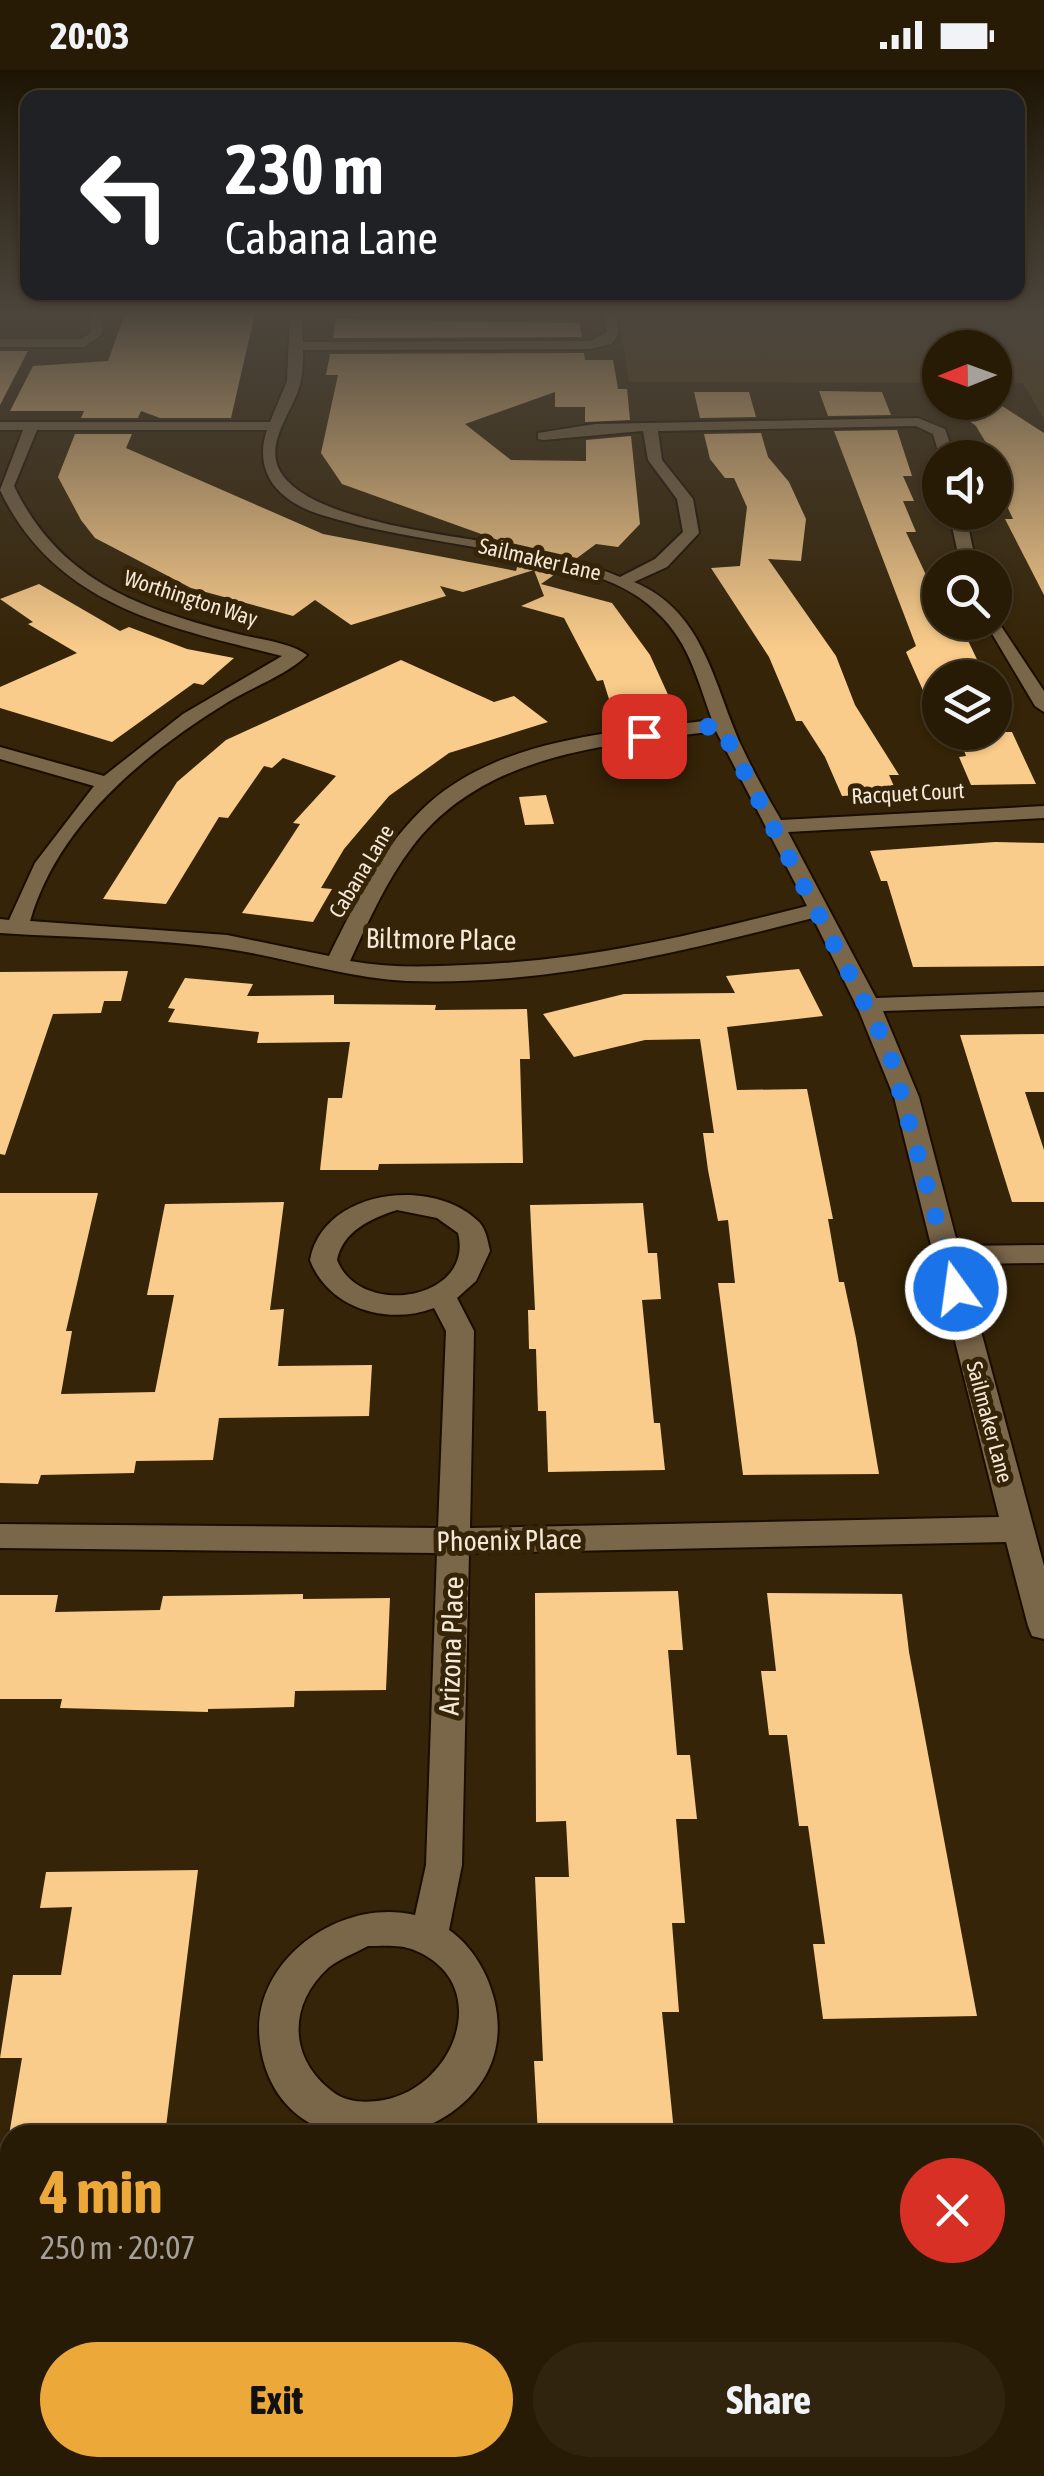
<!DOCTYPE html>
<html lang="en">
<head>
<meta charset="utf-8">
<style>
  body { margin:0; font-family:"Asap Condensed",sans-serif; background:#30240f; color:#f1f3f6; height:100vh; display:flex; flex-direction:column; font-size:38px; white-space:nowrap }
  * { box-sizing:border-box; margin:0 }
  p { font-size:32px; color:#a5a19a }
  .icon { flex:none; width:55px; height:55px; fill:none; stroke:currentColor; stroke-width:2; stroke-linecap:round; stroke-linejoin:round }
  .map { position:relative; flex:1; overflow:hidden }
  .side { position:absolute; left:0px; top:2055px; width:1045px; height:352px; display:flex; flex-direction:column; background:#281b05; border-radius:30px 30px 0 0; box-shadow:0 2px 8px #0004,0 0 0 2px #443927 }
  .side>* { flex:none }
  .top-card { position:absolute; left:20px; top:20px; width:1005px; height:210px; border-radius:20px; box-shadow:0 2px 8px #0004,0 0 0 2px #443927; background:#202124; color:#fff; overflow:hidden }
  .needle { width:65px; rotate:269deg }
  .controls { position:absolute; left:922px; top:260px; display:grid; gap:20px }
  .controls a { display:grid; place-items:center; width:90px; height:90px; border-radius:50%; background:#281b05; box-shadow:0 2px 8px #0004,0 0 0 2px #443927; font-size:50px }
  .pin { position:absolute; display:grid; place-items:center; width:85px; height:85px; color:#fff; margin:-42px; border-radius:20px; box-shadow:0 5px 15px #0006 }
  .me { position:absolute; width:110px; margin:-55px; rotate:346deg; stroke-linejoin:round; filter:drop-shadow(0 0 8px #0008) }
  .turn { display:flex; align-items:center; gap:35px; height:210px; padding:0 40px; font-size:45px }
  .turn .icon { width:130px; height:130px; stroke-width:2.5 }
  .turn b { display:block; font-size:70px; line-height:85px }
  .round { display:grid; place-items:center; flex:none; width:105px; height:105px; border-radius:52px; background:#30240f }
  .head { display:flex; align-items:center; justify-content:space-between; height:170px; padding:0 40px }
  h1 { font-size:60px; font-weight:700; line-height:75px; color:#eca93a }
  .button { display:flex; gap:20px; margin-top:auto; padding:20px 40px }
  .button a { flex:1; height:115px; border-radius:60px; background:#eca93a; color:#111; font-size:40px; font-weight:700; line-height:115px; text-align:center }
  .button a+a { background:#30240f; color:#f1f3f6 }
  .status { display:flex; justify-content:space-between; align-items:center; height:70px; padding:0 50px; background:#281b05; direction:ltr }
  .status svg { height:28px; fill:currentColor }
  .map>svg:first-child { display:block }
  .green { fill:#573e17 }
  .building { fill:#facc8b }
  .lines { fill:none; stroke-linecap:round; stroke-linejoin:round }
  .minor-casing { stroke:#1a0d00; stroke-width:4 }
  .secondary-casing { stroke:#1a0d00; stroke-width:4 }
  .minor { fill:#7a6649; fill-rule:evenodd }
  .secondary { fill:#7a6649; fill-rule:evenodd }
  .route { stroke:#1a73e8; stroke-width:18; stroke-dasharray:0 32.4 }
  .labels { text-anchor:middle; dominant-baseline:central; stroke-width:10; stroke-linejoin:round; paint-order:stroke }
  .far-street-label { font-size:22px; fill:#f4e8d8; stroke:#352407 }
  .street-label { font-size:28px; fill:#f4e8d8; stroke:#352407 }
</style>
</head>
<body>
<div class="status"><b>20:03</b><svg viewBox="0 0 49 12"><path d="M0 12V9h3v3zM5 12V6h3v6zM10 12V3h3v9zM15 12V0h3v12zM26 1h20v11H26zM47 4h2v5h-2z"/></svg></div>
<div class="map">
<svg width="1044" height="2406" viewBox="0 0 1044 2406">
  <rect width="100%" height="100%" fill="#352407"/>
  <path class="green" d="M618 243H1044V349L1023 313H995V278H940V313L629 312Z"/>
  <path class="building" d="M125 243H255L231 348H160L141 341 138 348H81L84 341H10L33 296 108 291Z
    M336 249 580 253 582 267 333 268Z
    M0 281H28L0 335Z
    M584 283 585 290H613L618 319H627L630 350 585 352V337H555V322L465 354 511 390 586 391V370L631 366 640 454 618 477 596 474 577 488 498 470 342 414 321 383 338 305H326L330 284Z
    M819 321 882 322 891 345 828 346Z
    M694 322H749L756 347 700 348Z
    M944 332H996L1044 363V525L1005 449H1013L1000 421H1007L995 388 976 356Z
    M897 360 912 406H903L914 431H903L916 462H906L940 535V552H959L986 608H940V659L906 582 916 576 834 361Z
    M761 363 768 387 789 412 806 449 801 491 768 489 836 586 855 635 899 705H889L897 723 842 726 825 687 802 651H796L769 587 711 498 740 496 747 437 734 408H725L710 389 704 364Z
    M75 364H132L126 378 323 464 516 501 519 490 561 500 541 514 612 533 650 585 675 640 614 645 603 610 597 611 564 548 521 536 544 526 534 500 463 522 440 516 446 526 351 555 315 530 293 546 191 518 95 468 81 450 58 407Z
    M39 514 120 561 129 557 187 579 234 588 203 615 194 613 112 672 0 638V617L77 583 28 554 33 552 0 529Z
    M401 590 494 632 514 626 548 652 449 683 389 726 344 779 321 818 332 819 313 852 242 843 300 754 293 753 336 706 283 688 272 698 264 696 228 748 219 747 166 834 103 829 177 712 226 670Z
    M957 662H1012L1036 714 971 715 959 687 966 686Z
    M546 725 554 754 525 755 519 727Z
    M995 772 1044 773V896L913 897 887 811H881L870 781Z
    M799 899 823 946 727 957 737 1020 807 1019 833 1149H828L839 1212H844L856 1268 879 1404 743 1405 718 1213H735L728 1150 718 1151 708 1100 703 1063H714L700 969 645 970 574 987 543 944 624 924 735 923 726 906Z
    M128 901 121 931H104L101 943 53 944 5 1085 0 1084V902Z
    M185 908 253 914 247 926 334 925V934L436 935 435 940 527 939 530 989H520L523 1093 379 1094 378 1100H320L328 1028H342L350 972 257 973 259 962 168 952 175 939 168 938Z
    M1044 964V1022H1025L1044 1080V1132H1012L960 965Z
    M0 1123H98L66 1261H72L61 1324 155 1322 174 1225H147L165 1134 284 1132 270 1240 284 1239 278 1296 372 1295 369 1346 219 1348 213 1390 136 1391 134 1403 41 1405 38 1414 0 1413Z
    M643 1133 648 1183H657L661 1229 642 1230 654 1353H660L665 1400 548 1402 546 1341H538L536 1279H529L528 1240H535L530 1135Z
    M678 1521 683 1580H668L677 1685H690L697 1749H676L685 1853H672L679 1942H662L674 2062 538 2065 534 1991H543L535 1807H569L566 1751 536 1752 535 1523Z
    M767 1523 902 1524 909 1582 977 1946 823 1949 813 1874H825L808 1756H799L787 1665H769L761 1601H776Z
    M303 1524V1529L390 1528 386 1620 295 1621 294 1637 208 1639V1642L60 1638 62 1629H0V1525H58L55 1542 160 1540 163 1526Z
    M198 1800 165 2065H9L22 1988H0L13 1905H61L72 1837 40 1838 46 1802Z"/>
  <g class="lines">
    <g class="minor-casing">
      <path id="minor" d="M92 243H104L102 264 84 277H0V269H81L90 263Z
        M290 243H302L303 272 590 271 607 262 603 243H615L619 262 612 274 590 279 303 280C303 293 303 305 299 318 292 341 267 371 278 397 302 454 469 466 525 479 557 486 589 494 620 507L655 489 683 462 677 429 648 390 643 361 543 370 538 369V363L595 354 918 348 945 359 955 388H940L933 364 916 356 658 361 662 390 693 429 699 463 667 497 634 512C704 541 713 613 741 675 753 701 767 726 781 750L1044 736V748L788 762 876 928 1044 922V936L883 941 919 1027 958 1176 1044 1175V1193L963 1194 1044 1496V1569L1032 1566 1028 1556 1006 1472 469 1483 462 1795 449 1860C472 1876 487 1902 494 1929 531 2075 280 2131 260 1973 249 1891 340 1827 415 1845L426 1795 437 1483 0 1478V1454L438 1458 446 1261 434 1238C387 1256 328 1238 310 1190 323 1119 433 1106 479 1152 486 1159 488 1172 490 1181L476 1211 457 1228 474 1261 470 1458 999 1447 894 1027 859 941 813 848C679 882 547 916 407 911 346 908 289 888 228 879 154 868 75 868 0 863V849L9 850 35 793 94 716 0 689V677L104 706 183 644 282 586C167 557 55 536 0 420L23 360H0V352H270L287 311ZM37 360H267C258 386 264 411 287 428 306 443 336 449 358 455 433 474 581 486 640 528 686 561 694 599 712 650 618 662 504 667 429 733 383 774 356 832 329 886L227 865 30 851C58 754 145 683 228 632 252 617 287 605 307 585 290 572 256 569 234 563 138 538 59 510 14 416ZM716 661 807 836C688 866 588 891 465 895 426 897 388 898 350 891 368 852 386 811 412 777 484 682 608 675 716 661ZM397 1140 437 1148 458 1163C475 1230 360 1249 337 1190 342 1162 371 1148 397 1140ZM368 1876C382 1876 400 1874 414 1880 494 1912 457 2016 384 2030 367 2033 347 2033 333 2022 289 1989 287 1936 328 1898 339 1889 355 1883 368 1876Z
        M949 442H965L977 498H961Z
        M995 547 1044 621V642L1035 636 985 552H995Z"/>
    </g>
    <g class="secondary-casing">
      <path id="secondary" d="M1035 2221H1044V2265H1035Z
        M10 2244V2288L0 2289V2245Z
        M1035 2365H1044V2406H1023L1016 2398H1035Z
        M141 2398H573L570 2406H138Z"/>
    </g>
    <use href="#minor" class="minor"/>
    <use href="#secondary" class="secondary"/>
  </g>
  <linearGradient id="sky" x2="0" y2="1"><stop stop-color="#1d1404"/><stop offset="0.42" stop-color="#4b453c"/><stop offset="1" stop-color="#4b453c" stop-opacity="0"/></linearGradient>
  <rect width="1044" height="580" fill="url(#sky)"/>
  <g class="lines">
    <path class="route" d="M644 666 720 655 888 978 956 1219"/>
  </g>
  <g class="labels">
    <g class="far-street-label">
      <text transform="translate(540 489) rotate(13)">Sailmaker Lane</text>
      <text transform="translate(191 528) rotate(18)">Worthington Way</text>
      <text transform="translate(908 723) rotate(-3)">Racquet Court</text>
      <text transform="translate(361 801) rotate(-59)">Cabana Lane</text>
      <text transform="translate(990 1352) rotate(75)">Sailmaker Lane</text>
    </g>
    <g class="street-label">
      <text transform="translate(441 869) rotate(1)">Biltmore Place</text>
      <text transform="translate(509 1470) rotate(-1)">Phoenix Place</text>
      <text transform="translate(451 1576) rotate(-88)">Arizona Place</text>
    </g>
  </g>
</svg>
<div class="controls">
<a><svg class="needle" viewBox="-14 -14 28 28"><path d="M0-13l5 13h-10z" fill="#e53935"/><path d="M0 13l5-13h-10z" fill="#a5a19a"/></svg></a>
<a><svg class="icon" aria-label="sound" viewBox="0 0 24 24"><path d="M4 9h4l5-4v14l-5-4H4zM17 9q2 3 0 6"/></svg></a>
<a><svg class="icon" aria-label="search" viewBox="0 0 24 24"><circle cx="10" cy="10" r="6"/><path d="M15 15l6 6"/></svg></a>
<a><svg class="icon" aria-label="layers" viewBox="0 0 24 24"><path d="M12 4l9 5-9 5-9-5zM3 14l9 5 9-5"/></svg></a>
</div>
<div class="pin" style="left:644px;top:666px;background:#d93025"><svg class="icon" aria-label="arrive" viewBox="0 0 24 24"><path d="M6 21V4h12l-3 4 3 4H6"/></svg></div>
<svg class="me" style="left:956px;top:1219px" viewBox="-20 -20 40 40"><circle r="17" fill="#1a73e8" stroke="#fff" stroke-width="3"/><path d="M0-11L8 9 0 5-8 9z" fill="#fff"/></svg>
<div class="top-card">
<div class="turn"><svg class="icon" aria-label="left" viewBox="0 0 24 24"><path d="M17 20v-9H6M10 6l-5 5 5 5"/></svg><div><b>230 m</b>Cabana Lane</div></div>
</div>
<section class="side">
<div class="head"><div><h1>4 min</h1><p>250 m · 20:07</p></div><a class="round" style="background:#d93025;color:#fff"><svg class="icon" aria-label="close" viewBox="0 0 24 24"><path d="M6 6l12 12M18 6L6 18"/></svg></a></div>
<div class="button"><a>Exit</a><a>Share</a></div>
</section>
</div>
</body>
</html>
